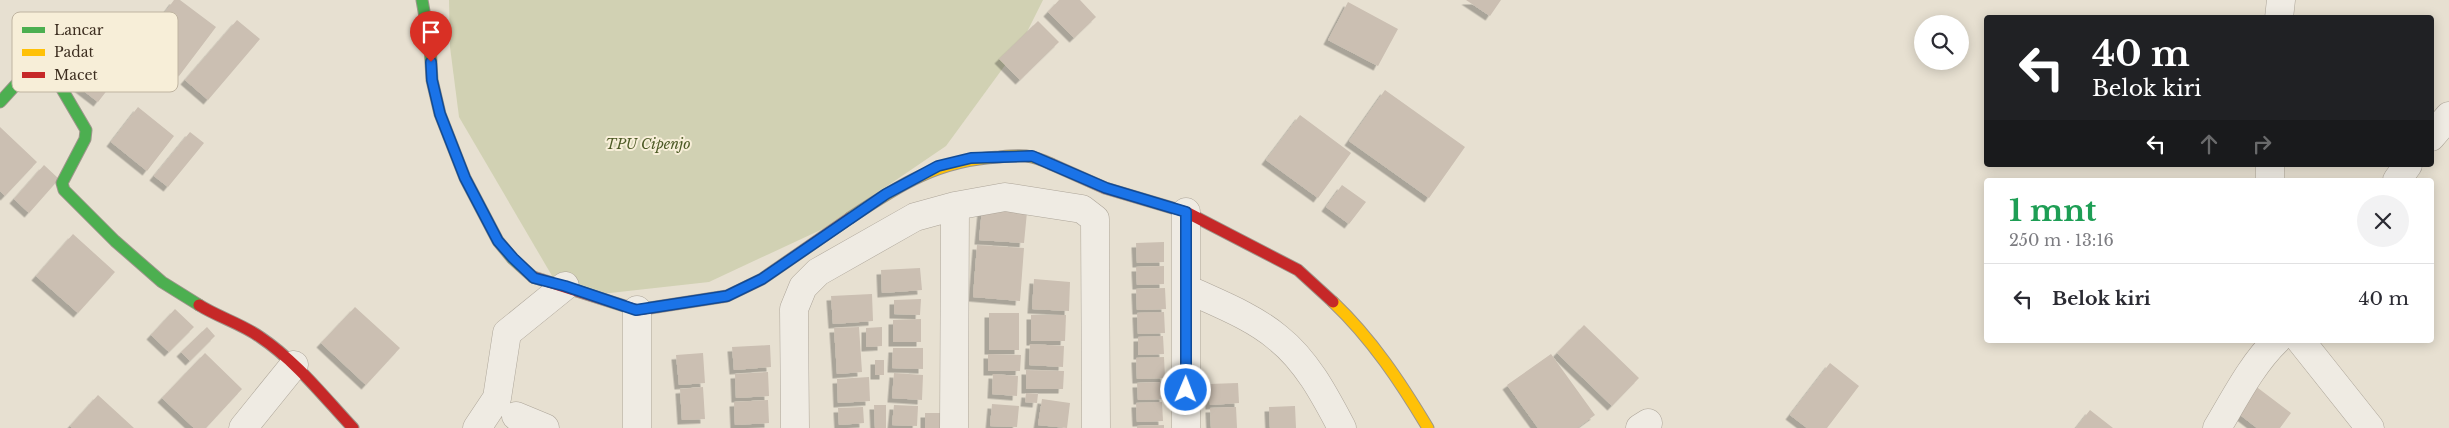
<!DOCTYPE html>
<html lang="id">
<head>
<meta charset="utf-8">
<style>
  body { margin:0; font-family:"Libre Baskerville",serif; background:#f2f2f3; color:#2b2b33; height:100vh; display:flex; flex-direction:column; font-size:19px; white-space:nowrap }
  * { box-sizing:border-box; margin:0 }
  p { font-size:16px; color:#7c7c81 }
  .icon { flex:none; width:28px; height:28px; fill:none; stroke:currentColor; stroke-width:2; stroke-linecap:round; stroke-linejoin:round }
  .map { position:relative; flex:1; overflow:hidden }
  .drawer { position:absolute; left:1984px; top:178px; width:450px; height:165px; display:flex; flex-direction:column; background:#fff; border-radius:5px; box-shadow:0 2px 12px #0003 }
  .drawer>* { flex:none }
  .banner { position:absolute; left:1984px; top:15px; width:450px; height:152px; border-radius:5px; box-shadow:0 2px 12px #0003; background:#202124; color:#fff; overflow:hidden }
  .tools { position:absolute; left:1914px; top:15px; display:grid; gap:10px }
  .tools a { display:grid; place-items:center; width:55px; height:55px; border-radius:50%; background:#fff; box-shadow:0 2px 12px #0003; font-size:25px }
  .pin { position:absolute; display:grid; place-items:center; width:42px; height:42px; color:#fff; margin:-51px -21px; border-radius:50% 50% 50% 0; rotate:-45deg; box-shadow:0 0 5px #0007 }
  .pin .icon { rotate:45deg }
  .me { position:absolute; width:55px; margin:-28px; rotate:1deg; stroke-linejoin:round; filter:drop-shadow(0 0 4px #0008) }
  .turn { display:flex; align-items:center; gap:18px; height:105px; padding:0 25px; font-size:22px }
  .turn .icon { width:65px; height:65px; stroke-width:2.5 }
  .turn b { display:block; font-size:35px; line-height:42px }
  .lanes { display:flex; align-items:center; height:48px; padding:0 25px; background:#0003; justify-content:center; gap:25px; direction:ltr }
  .lanes .off { opacity:.35 }
  .round { display:grid; place-items:center; flex:none; width:52px; height:52px; border-radius:26px; background:#f2f2f3 }
  .headline { display:flex; align-items:center; justify-content:space-between; height:85px; padding:0 25px }
  h1 { font-size:30px; font-weight:800; line-height:38px; color:#1e9e55 }
  ul { padding:0; list-style:none }
  li { display:flex; align-items:center; gap:15px; height:70px; padding:0 25px; border-top:1px solid #e1e1e2 }
  li div { flex:1 }
  li b { display:block; font-size:19px }
  li em { font-style:normal }
  .map>svg:first-child { display:block }
  .cemetery { fill:#d1d1b3 }
  .building { fill:#cbbfb2; filter:url(#shadow) }
  .lines { fill:none; stroke-linecap:round; stroke-linejoin:round }
  .street-casing { stroke:#ada599; stroke-width:29 }
  .fast-casing { stroke:#9c958a; stroke-width:13 }
  .slow-casing { stroke:#9c958a; stroke-width:13 }
  .jam-casing { stroke:#9c958a; stroke-width:13 }
  .street { stroke:#efebe3; stroke-width:28 }
  .fast { stroke:#4caf50; stroke-width:11 }
  .slow { stroke:#ffc107; stroke-width:11 }
  .jam { stroke:#c62828; stroke-width:11 }
  .route-casing { stroke:#114b97; stroke-width:12 }
  .route { stroke:#1a73e8; stroke-width:9 }
  .labels { text-anchor:middle; dominant-baseline:central; stroke-width:4; stroke-linejoin:round; paint-order:stroke }
  .park-label { font-size:14px; font-style:italic; fill:#4d5a26; stroke:#f7eed8 }
  .key { fill:#f7eed8; stroke:#bfb4a1; stroke-width:1 }
  .key-label { font-size:14px; fill:#3d2e20 }
</style>
</head>
<body>
<div class="map">
<svg width="2449" height="428" viewBox="0 0 2449 428">
  <defs>
    <filter id="shadow"><feDropShadow dx="-4.5" dy="4.5" stdDeviation="0" flood-color="#0004"/></filter>
  </defs>
  <rect width="100%" height="100%" fill="#e7e0d1"/>
  <path class="cemetery" d="M449 0H1043L1022 42 946 146 827 227 709 282 565 298 459 117 450 47Z"/>
  <path class="building" d="M174 0H180L216 27 179 76 140 46Z
    M1059 0H1080L1096 17 1074 38 1048 12Z
    M1466 0H1501L1490 16Z
    M1348 2 1398 29 1378 66 1328 40Z
    M237 20 260 39 208 100 185 80Z
    M1038 21 1059 42 1020 80 999 59Z
    M80 53 115 80 98 102 63 75Z
    M1385 90 1465 147 1429 198 1349 141Z
    M138 107 174 136 147 171 111 142Z
    M1300 115 1351 153 1318 198 1266 160Z
    M0 127 37 162 5 196 0 191Z
    M190 132 204 143 168 187 154 176Z
    M44 165 59 179 29 213 14 199Z
    M1342 185 1366 202 1349 224 1326 207Z
    M982 209 1027 212 1024 243 979 240Z
    M73 234 115 272 78 313 36 276Z
    M1164 242V262L1137 263 1136 243Z
    M977 245 1024 248 1020 301 973 297Z
    M1164 266V284L1137 285 1136 267Z
    M920 268 922 290 882 293 881 270Z
    M1034 279 1070 282 1069 311 1032 309Z
    M1165 288 1166 309 1137 310 1136 289Z
    M872 294 873 321 833 324 831 296Z
    M921 299 920 315 894 314V300Z
    M355 307 400 348 366 385 321 343Z
    M175 309 194 327 169 352 151 335Z
    M1164 312 1165 333 1138 334 1137 313Z
    M989 313H1019V350H989Z
    M1031 315H1066L1065 341H1031Z
    M921 319V342H893V320Z
    M1584 325 1639 378 1612 406 1557 353Z
    M207 327 215 336 190 361 181 352Z
    M859 327 862 372 837 374 834 328Z
    M882 327V346L866 347V328Z
    M1163 336 1164 354 1138 355V337Z
    M1030 344 1064 346 1063 367 1029 365Z
    M770 345 771 367 734 370 732 347Z
    M893 348H923V369L892 368Z
    M205 353 242 389 206 428H194L162 398Z
    M703 353 705 383 679 385 676 355Z
    M988 354 1021 355 1020 371H988Z
    M1551 354 1595 415 1577 428H1538L1507 385Z
    M1164 357 1165 378 1137 379 1136 358Z
    M875 360H884V375H875Z
    M1830 363 1859 386 1827 428H1807L1790 415Z
    M1026 370 1064 371 1063 389H1026Z
    M768 372 769 396 736 398 735 374Z
    M894 373 923 375 922 400 892 398Z
    M993 374 1018 376 1017 396 992 394Z
    M869 377 870 401 838 403 837 379Z
    M1163 382 1164 399 1138 400 1137 383Z
    M1238 383 1239 403 1210 405 1209 384Z
    M2254 385 2291 413 2280 428H2257L2235 411Z
    M703 387 705 419 682 420 680 389Z
    M1026 393 1038 394 1037 403 1025 402Z
    M98 395 134 428H72L70 426Z
    M1042 399 1070 403 1067 428 1038 425Z
    M768 400 769 423 735 425 734 402Z
    M1162 402 1163 421 1137 422 1136 403Z
    M992 404 1019 406 1017 427 990 426Z
    M874 405H886V428H875Z
    M894 405 918 406 917 426 892 425Z
    M1295 406 1296 428H1270L1269 407Z
    M863 407 864 423 839 425 838 408Z
    M1236 407 1237 428H1211L1210 408Z
    M2090 410 2113 428H2076Z
    M925 413H941V428H925Z
    M1164 425V428H1137V426Z"/>
  <g class="lines">
    <g class="street-casing">
      <path id="street" d="M2279 18 2281 0
        M2431 137 2449 116
        M2270 165V180
        M2397 180 2408 165
        M1187 289C1217 303 1252 316 1278 338 1307 361 1325 396 1342 428
        M637 310V428
        M2300 340 2370 428
        M516 416 545 428
        M243 428 294 365
        M477 428 497 398 507 333 565 286
        M795 428 794 309 803 287 818 272 915 217 955 206 1005 197 1082 209 1095 219 1096 428
        M954 428 955 206
        M1186 428V212
        M1640 428 1648 423
        M2217 428C2235 398 2252 364 2277 340"/>
    </g>
    <g class="fast-casing">
      <path id="fast" d="M422 0 430 45 432 80 440 114 465 178 498 241 513 259 533 277
        M0 102C15 87 29 63 52 72L86 130 85 139 62 183 64 190 115 241 162 282 199 305"/>
    </g>
    <g class="slow-casing">
      <path id="slow" d="M850 218C899 185 938 160 999 157 1022 155 1029 154 1051 164
        M1333 302C1372 339 1401 383 1428 428"/>
    </g>
    <g class="jam-casing">
      <path id="jam" d="M1051 164 1105 188 1186 212 1298 270 1333 302
        M533 277 637 310 727 296 762 279 850 218
        M199 305C218 317 242 324 260 337 296 361 324 397 353 428"/>
    </g>
    <use href="#street" class="street"/>
    <use href="#fast" class="fast"/>
    <use href="#slow" class="slow"/>
    <use href="#jam" class="jam"/>
  </g>
  <g class="lines">
    <g class="route-casing">
      <path id="route" d="M431 62 432 80 440 114 465 178 498 241 513 258 534 278 565 286 636 310 727 296 762 279 886 194 938 166 971 158 1032 156 1106 188 1186 212V390"/>
    </g>
    <use href="#route" class="route"/>
  </g>
  <g class="labels">
    <g class="park-label">
      <text x="648" y="144">TPU Cipenjo</text>
    </g>
  </g>
  <rect x="12" y="12" width="166" height="80" rx="8" class="key"/>
  <rect x="22" y="27" width="23" height="6" fill="#4caf50"/>
  <rect x="22" y="49" width="23" height="7" fill="#ffc107"/>
  <rect x="22" y="72" width="23" height="6" fill="#c62828"/>
  <g class="key-label">
    <text x="54" y="35">Lancar</text>
    <text x="54" y="57">Padat</text>
    <text x="54" y="80">Macet</text>
  </g>
</svg>
<div class="tools">
<a><svg class="icon" aria-label="search" viewBox="0 0 24 24"><circle cx="10" cy="10" r="6"/><path d="M15 15l6 6"/></svg></a>
</div>
<div class="pin" style="left:431px;top:62px;background:#d93025"><svg class="icon" aria-label="arrive" viewBox="0 0 24 24"><path d="M6 21V4h12l-3 4 3 4H6"/></svg></div>
<svg class="me" style="left:1186px;top:390px" viewBox="-20 -20 40 40"><circle r="17" fill="#1a73e8" stroke="#fff" stroke-width="3"/><path d="M0-11L8 9 0 5-8 9z" fill="#fff"/></svg>
<div class="banner">
<div class="turn"><svg class="icon" aria-label="left" viewBox="0 0 24 24"><path d="M17 20v-9H6M10 6l-5 5 5 5"/></svg><div><b>40 m</b>Belok kiri</div></div>
<div class="lanes"><svg class="icon" aria-label="left" viewBox="0 0 24 24"><path d="M17 20v-9H6M10 6l-5 5 5 5"/></svg><svg class="icon off" aria-label="ahead" viewBox="0 0 24 24"><path d="M12 20V5M6 11l6-6 6 6"/></svg><svg class="icon off" aria-label="right" viewBox="0 0 24 24"><path d="M7 20v-9h11M14 6l5 5-5 5"/></svg></div>
</div>
<section class="drawer">
<div class="headline"><div><h1>1 mnt</h1><p>250 m · 13:16</p></div><a class="round"><svg class="icon" aria-label="close" viewBox="0 0 24 24"><path d="M6 6l12 12M18 6L6 18"/></svg></a></div>
<ul>
<li><svg class="icon" aria-label="left" viewBox="0 0 24 24"><path d="M17 20v-9H6M10 6l-5 5 5 5"/></svg><div><b>Belok kiri</b></div><em>40 m</em></li>
</ul>
</section>
</div>
</body>
</html>
